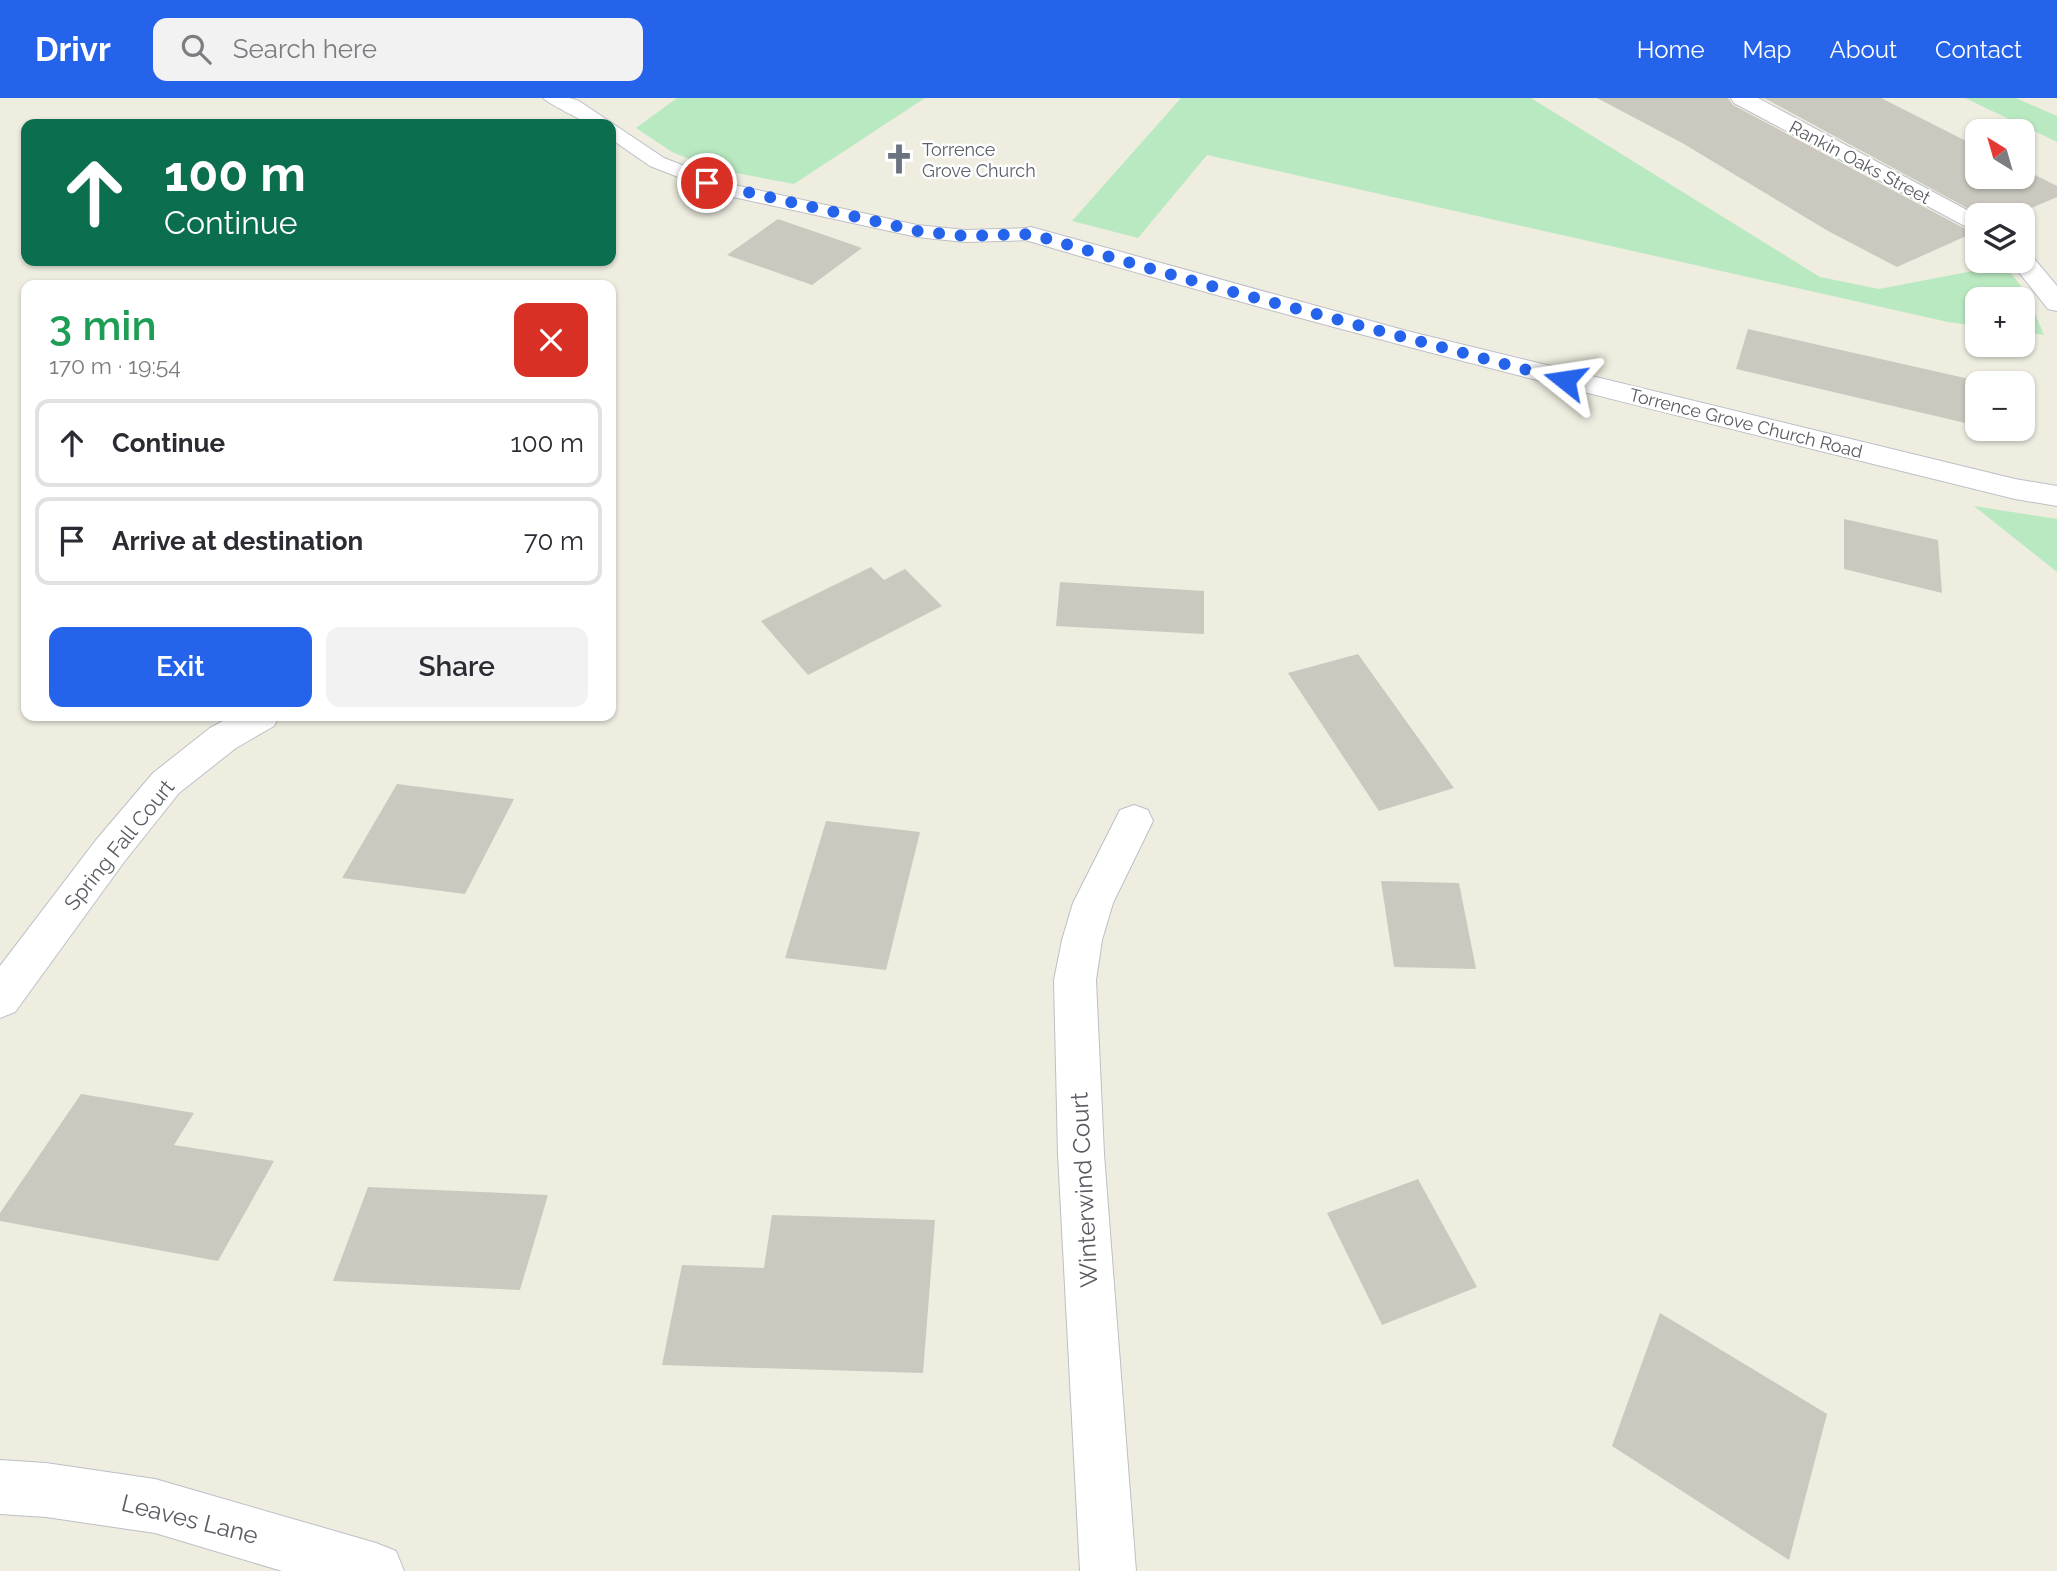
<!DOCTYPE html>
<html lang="en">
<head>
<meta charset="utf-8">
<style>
  body { margin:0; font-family:Raleway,sans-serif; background:#f2f2f3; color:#2b2b33; height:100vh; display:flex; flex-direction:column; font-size:26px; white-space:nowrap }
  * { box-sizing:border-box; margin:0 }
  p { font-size:23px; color:#7c7c81 }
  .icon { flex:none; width:38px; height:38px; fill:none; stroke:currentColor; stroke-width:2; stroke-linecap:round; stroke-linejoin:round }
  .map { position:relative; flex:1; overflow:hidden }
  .side { position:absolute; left:21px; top:182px; width:595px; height:441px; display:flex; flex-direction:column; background:#fff; border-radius:14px; box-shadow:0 2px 5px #0004 }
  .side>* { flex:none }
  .top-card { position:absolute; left:21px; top:21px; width:595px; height:147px; border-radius:14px; box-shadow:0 2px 5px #0004; background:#0b6e4f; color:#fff; overflow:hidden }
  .needle { width:46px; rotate:323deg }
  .buttons { position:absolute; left:1965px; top:21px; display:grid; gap:14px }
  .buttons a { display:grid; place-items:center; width:70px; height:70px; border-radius:14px; background:#fff; box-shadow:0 2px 5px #0004; font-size:35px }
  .pin { position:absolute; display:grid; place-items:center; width:60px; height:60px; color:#fff; margin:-30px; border:4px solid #fff; border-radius:50%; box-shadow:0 2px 7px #0007 }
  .me { position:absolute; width:77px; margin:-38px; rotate:285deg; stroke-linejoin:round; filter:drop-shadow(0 0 5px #0008) }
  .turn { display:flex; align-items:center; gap:24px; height:147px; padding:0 28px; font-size:32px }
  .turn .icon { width:91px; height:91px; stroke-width:2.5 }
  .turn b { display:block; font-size:49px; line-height:60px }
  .round { display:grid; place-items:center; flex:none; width:74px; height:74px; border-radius:14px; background:#f2f2f3 }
  .summary { display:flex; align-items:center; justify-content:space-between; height:119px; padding:0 28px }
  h1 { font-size:42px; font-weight:600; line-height:52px; color:#1e9e55 }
  .action { display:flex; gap:14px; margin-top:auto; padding:14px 28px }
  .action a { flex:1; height:80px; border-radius:14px; background:#2563eb; color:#fff; font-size:28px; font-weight:600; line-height:80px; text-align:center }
  .action a+a { background:#f2f2f3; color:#2b2b33 }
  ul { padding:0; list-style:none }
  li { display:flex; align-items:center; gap:21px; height:88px; margin:0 14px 10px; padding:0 14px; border:4px solid #e1e1e2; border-radius:14px }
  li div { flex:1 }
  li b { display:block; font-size:26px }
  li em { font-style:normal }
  header { display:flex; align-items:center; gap:42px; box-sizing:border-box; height:98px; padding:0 35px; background:#2563eb; color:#fff }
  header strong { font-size:33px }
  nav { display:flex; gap:38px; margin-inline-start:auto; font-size:24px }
  .search { width:490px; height:63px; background:#f2f2f3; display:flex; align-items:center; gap:18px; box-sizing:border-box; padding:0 24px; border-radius:14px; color:#7c7c81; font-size:26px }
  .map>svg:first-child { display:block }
  .green { fill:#b9e9c1 }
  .building { fill:#cbc9bf }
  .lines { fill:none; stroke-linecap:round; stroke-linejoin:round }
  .service-casing { stroke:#bdbfc6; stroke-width:2 }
  .minor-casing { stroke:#bdbfc6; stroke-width:2 }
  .service { fill:#fff; fill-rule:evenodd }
  .minor { fill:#fff; fill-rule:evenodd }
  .route { stroke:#2563eb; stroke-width:12; stroke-dasharray:0 21.6 }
  .labels { text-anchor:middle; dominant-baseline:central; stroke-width:5; stroke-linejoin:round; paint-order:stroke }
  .far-worship-label { font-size:18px; fill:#5b616d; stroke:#fff; text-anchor:start }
  .far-street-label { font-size:18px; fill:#595c63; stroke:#fff }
  .street-label { font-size:21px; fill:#595c63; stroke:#fff }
  .near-street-label { font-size:24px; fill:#595c63; stroke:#fff }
</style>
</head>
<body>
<header>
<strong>Drivr</strong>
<div class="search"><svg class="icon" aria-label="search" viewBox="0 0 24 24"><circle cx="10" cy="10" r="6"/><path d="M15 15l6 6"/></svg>Search here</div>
<nav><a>Home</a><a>Map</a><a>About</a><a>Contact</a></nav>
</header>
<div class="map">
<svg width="2057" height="1473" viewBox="0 0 2057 1473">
  <rect width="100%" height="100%" fill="#eeede0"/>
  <path class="green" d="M677 0H925L794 86 715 71 672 54 636 30Z
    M1181 0H1531L1820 179 1879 191 2004 167 2026 194 2044 237 2023 234V201H1978L1977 228 1948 224 1207 57 1138 140 1072 123Z
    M1965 0H2016L2057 18V44Z
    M1974 408 2057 421V474Z"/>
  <path class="building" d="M1597 0H1728L1733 7 1973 135 1897 169 1828 133 1684 46Z
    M1764 0H1881L1978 49V79H2023V71L2057 88V99L2015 117H1980Z
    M778 121 862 150 812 187 727 157Z
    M1748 231 1987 285H1978V328L1736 271Z
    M1844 421 1938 442 1942 495 1844 471Z
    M871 469 884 482 905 471 942 508 808 577 761 523Z
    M1060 484 1204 493V536L1056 528Z
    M1358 556 1454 690 1379 713 1288 575Z
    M397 686 514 701 465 796 342 780Z
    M826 723 920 734 886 872 785 860Z
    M1381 783 1459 785 1476 871 1394 869Z
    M81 996 194 1015 174 1047 274 1063 218 1163 0 1123V1115Z
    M1418 1081 1477 1189 1382 1227 1327 1115Z
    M368 1089 548 1097 520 1192 333 1183Z
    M772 1117 935 1122 923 1275 662 1267 682 1167 764 1170Z
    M1660 1215 1827 1316 1789 1462 1612 1348Z"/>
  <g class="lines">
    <g class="service-casing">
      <path id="service" d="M543 0H570L579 3 664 60 730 86 917 127 965 132 1031 130 1038 132 1042 136 1038 140 1031 142 965 144 917 139 724 97 650 68 611 41V26C604 26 594 28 588 25 581 22 546 4 543 0Z"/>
    </g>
    <g class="minor-casing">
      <path id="minor" d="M1731 0H1758L1978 118V135L1734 5Z
        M1031 129 1407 233 2015 381 2057 388V408L2015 401C1683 319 1350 239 1022 141L1019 136 1022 131Z
        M2023 155 2032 158 2057 188V213L2048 211 2010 163H2023Z
        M232 618H279L274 628 236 650 179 695 124 764 15 914 0 920V868L96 742 153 675 210 630Z
        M1134 707 1148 712 1153 723 1113 805 1102 842 1096 882 1104 1056 1136 1473H1080L1058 1056 1054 882 1062 842 1073 805 1120 712Z
        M0 1362 46 1365 155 1381 376 1445 396 1453 404 1473H282L155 1435 46 1419 0 1416Z"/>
    </g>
    <use href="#service" class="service"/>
    <use href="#minor" class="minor"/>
  </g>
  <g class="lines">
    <path class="route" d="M707 85 918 133 965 138 1031 136 1211 188 1565 282"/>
  </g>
  <defs>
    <g id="church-bare" transform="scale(2.415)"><path d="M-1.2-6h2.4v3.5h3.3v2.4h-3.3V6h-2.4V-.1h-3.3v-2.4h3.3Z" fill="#6b7280" stroke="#fff" stroke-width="2.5" paint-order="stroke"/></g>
  </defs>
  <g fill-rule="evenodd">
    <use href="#church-bare" x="899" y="61"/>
  </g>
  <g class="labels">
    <g class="far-worship-label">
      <text x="922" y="51">Torrence<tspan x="922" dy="21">Grove Church</tspan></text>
    </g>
    <g class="far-street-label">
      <text transform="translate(1860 64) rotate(28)">Rankin Oaks Street</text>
      <text transform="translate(1746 325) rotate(14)">Torrence Grove Church Road</text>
    </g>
    <g class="street-label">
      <text transform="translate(119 747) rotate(-51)">Spring Fall Court</text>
    </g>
    <g class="near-street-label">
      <text transform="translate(1084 1092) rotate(-93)">Winterwind Court</text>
      <text transform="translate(190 1421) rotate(14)">Leaves Lane</text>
    </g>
  </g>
</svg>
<div class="buttons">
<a><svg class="needle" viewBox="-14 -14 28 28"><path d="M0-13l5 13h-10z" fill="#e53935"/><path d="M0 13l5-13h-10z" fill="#7c7c81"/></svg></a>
<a><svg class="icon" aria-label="layers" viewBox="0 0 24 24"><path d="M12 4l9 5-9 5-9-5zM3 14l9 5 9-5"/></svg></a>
<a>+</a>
<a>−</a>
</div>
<div class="pin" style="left:707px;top:85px;background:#d93025"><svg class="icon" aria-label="arrive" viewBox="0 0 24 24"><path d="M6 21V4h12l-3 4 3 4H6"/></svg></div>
<svg class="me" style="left:1565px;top:282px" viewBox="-20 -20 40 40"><path d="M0-17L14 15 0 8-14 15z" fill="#2563eb" stroke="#fff" stroke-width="4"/></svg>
<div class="top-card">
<div class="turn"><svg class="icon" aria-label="ahead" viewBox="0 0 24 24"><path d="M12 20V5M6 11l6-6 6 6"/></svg><div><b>100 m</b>Continue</div></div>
</div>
<section class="side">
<div class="summary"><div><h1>3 min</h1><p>170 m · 19:54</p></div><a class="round" style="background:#d93025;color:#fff"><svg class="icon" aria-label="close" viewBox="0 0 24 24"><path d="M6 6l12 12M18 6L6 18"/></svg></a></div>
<ul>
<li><svg class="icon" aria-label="ahead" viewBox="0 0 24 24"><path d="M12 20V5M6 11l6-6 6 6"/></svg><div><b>Continue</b></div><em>100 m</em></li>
<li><svg class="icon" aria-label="arrive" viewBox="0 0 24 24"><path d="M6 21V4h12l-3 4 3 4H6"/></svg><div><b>Arrive at destination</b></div><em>70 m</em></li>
</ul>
<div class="action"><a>Exit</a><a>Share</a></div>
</section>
</div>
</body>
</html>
